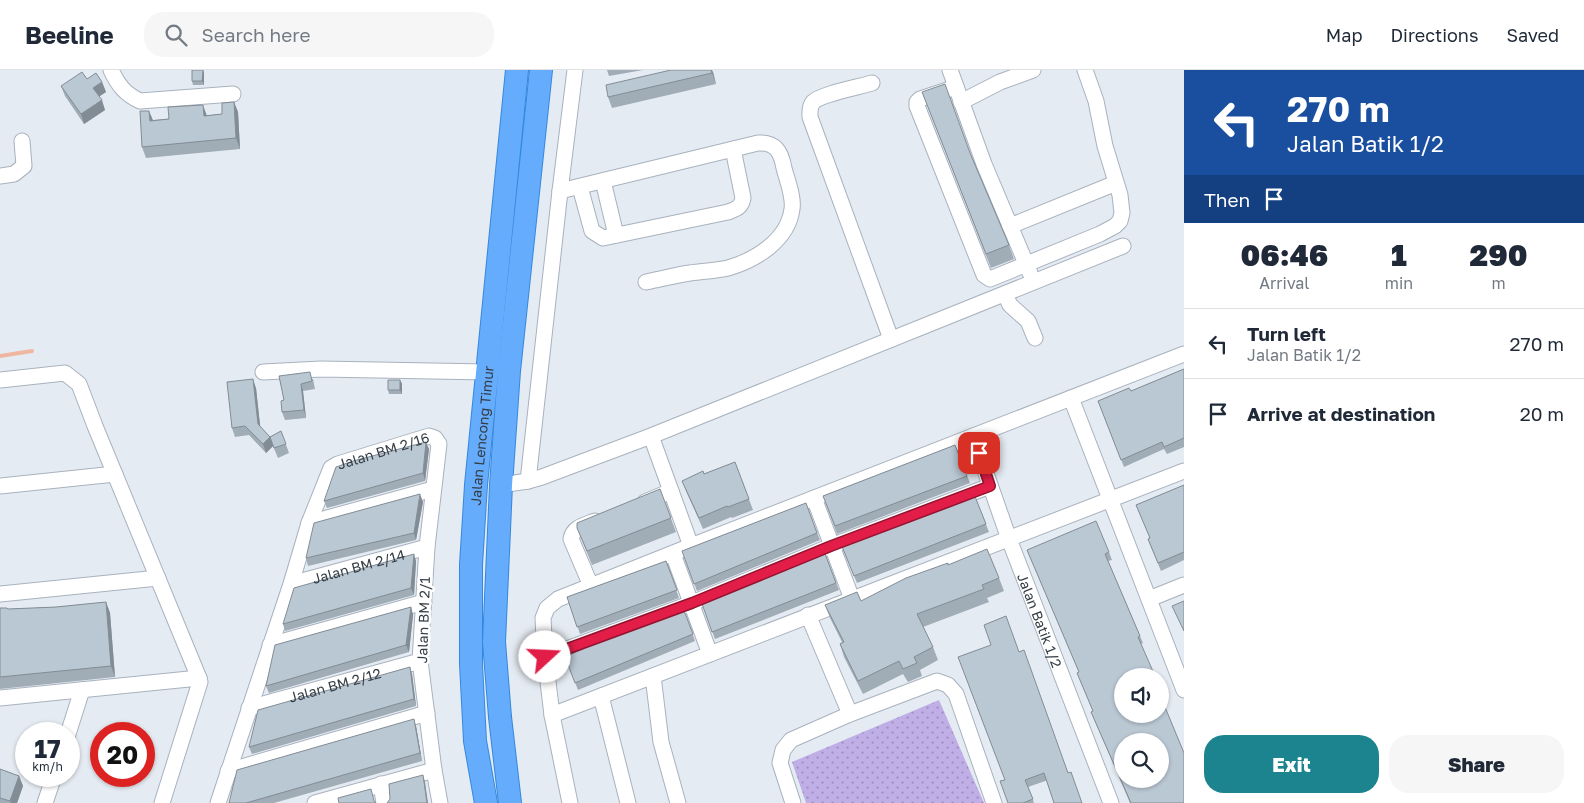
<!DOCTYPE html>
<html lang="en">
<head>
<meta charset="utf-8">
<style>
  body { margin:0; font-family:"Golos Text",sans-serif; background:#f6f6f7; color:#1f2937; height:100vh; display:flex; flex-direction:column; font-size:19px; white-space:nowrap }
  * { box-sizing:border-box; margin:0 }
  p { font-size:16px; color:#747a83 }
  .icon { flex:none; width:28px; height:28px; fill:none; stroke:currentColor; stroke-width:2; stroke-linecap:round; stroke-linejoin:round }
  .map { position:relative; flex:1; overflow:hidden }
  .side { display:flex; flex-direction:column; background:#fff; width:400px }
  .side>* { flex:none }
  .banner { background:#1a4fa0; color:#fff; overflow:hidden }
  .buttons { position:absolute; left:1114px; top:598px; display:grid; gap:10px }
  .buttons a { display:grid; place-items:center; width:55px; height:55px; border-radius:50%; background:#fff; box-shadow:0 1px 4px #0004; font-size:25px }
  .speed { position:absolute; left:15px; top:652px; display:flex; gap:10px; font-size:25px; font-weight:700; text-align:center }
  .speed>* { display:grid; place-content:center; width:65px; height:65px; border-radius:50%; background:#fff; box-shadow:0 1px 4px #0004; line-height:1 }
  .speed small { font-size:12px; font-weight:400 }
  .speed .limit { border:8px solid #d22; background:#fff; color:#111 }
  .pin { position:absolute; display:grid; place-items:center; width:42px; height:42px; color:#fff; margin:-21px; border-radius:10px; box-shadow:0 2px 8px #0006 }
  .me { position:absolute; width:55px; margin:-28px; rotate:70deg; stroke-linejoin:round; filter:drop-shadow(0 0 4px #0008) }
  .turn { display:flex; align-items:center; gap:18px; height:105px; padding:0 20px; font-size:22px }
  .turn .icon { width:65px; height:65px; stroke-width:2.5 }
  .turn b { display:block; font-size:35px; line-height:42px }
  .then { display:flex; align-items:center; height:48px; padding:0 20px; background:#0003; gap:10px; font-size:19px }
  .eta { display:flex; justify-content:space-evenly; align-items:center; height:85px; text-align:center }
  .eta b { font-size:30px; font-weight:800; line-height:35px }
  .cta { display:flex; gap:10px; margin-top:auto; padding:10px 20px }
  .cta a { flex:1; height:58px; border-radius:20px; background:#1b848e; color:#fff; font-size:20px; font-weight:800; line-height:58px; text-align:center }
  .cta a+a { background:#f6f6f7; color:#1f2937 }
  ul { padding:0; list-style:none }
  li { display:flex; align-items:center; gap:15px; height:70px; padding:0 20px; border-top:1px solid #e0e1e3 }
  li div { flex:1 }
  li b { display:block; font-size:19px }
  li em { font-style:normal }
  header { display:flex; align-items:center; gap:30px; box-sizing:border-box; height:70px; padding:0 25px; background:#fff; border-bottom:1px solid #e0e1e3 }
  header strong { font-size:24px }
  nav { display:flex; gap:28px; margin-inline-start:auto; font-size:18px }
  .search { width:350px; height:45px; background:#f6f6f7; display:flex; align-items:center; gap:12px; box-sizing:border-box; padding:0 18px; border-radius:20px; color:#747a83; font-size:19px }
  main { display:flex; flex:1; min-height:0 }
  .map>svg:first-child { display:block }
  .grass { fill:url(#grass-dots) }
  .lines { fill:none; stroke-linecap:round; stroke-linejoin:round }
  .stream { stroke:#efb7a1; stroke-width:4 }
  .minor-casing { stroke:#a8b2be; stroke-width:17 }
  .highway-casing { stroke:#3588dc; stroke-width:24 }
  .minor { stroke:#fff; stroke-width:15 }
  .highway { stroke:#66acfd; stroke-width:22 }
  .wall { fill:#a0acb6 }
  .shaded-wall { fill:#828c94 }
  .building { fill:#bac8d4; stroke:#828c94; fill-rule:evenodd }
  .route-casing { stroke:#92132f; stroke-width:12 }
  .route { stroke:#e11d48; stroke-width:9 }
  .labels { text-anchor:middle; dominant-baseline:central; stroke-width:5; stroke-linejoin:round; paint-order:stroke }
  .street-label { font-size:14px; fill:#353d45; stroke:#fff }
</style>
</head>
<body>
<header>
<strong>Beeline</strong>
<div class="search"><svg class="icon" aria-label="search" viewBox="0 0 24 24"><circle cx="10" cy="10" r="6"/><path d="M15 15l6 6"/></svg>Search here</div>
<nav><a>Map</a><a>Directions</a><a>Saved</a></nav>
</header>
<main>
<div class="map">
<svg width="1184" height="733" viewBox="0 0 1184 733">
  <defs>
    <pattern id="grass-dots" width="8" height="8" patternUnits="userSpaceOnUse" patternTransform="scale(1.25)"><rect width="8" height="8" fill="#c0aee7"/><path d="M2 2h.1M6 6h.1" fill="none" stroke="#9d8fbd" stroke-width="1.8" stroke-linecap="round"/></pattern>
  </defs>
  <rect width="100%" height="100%" fill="#e5ebf2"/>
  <path class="grass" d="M939 630 984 733H806L792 692Z"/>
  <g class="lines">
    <path class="stream" d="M0 286 32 281"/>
    <g class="minor-casing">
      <g id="minor">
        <path d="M111 0C118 15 125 24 140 31L233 24"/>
        <path d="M950 0 984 94 1030 203"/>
        <path d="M872 13C859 17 821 24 813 32 809 37 810 42 810 47L891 269"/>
        <path d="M956 17 920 29 917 32V36L984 205 990 209 1100 164 1115 156 1120 151 1122 143 1120 125 1105 76 1096 31 1085 0"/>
        <path d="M961 32 1000 12 1033 0"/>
        <path d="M0 106 14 104 24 96 22 71"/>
        <path d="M603 111 616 165"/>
        <path d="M580 117 592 161 603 168 728 142C736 139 741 138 743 128L733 79"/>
        <path d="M560 121 758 73C776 72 781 82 784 98 787 110 794 127 792 139 788 170 756 190 728 198 716 201 703 201 690 203 676 205 661 209 646 212"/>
        <path d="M1010 156 1116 113"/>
        <path d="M1005 224 1010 235 1028 251 1035 268"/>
        <path d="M263 302 321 299 488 302"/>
        <path d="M0 310 65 303 79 314 95 356 199 608"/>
        <path d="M1071 328 1184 620"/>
        <path d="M651 366 691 476"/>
        <path id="s1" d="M973 366 1009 469 1111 733"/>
        <path d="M528 411 560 121 575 0"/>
        <path d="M501 415 528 411 542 407 651 366 1123 176"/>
        <path d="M0 416 115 404"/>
        <path d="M814 428 852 529"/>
        <path d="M645 432 671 421"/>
        <path d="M309 453 433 419"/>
        <path d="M673 484 710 584"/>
        <path id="s2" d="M291 514 427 477"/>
        <path d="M591 516 571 469C573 457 585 455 595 451"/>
        <path d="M0 524 158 508"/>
        <path d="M1149 529 1184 515"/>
        <path d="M808 545 850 644"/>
        <path d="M270 575 424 532"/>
        <path d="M545 587 692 533 831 476 990 416"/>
        <path d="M653 606 661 672 678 733"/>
        <path d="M601 626 628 733"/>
        <path d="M0 628 199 608 200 612 162 733"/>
        <path id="s3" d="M249 638 420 591"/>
        <path d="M552 645 1184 401"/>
        <path d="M68 664 82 620"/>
        <path d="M228 701 427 643"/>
        <path d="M381 714 384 733"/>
        <path d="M45 733 54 706"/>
        <path id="s4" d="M218 733 291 514 309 453 331 398 338 394 429 366 435 368 439 374 427 477 420 591 434 700 440 733"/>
        <path d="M315 733 434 700"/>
        <path d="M570 733 552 645 545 587 543 548 547 538 558 529 691 476 1184 284"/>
        <path d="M793 733 780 693 783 680 791 670 850 644 937 611 948 615 956 624 994 733"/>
      </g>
    </g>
    <g class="highway-casing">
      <g id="highway">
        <path id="s5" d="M486 733 475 671 471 594V495L476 415 517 0"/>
        <path d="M510 733 500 647 494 572 501 415 509 301 541 0"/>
      </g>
    </g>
    <use href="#minor" class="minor"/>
    <use href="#highway" class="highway"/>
  </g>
  <path class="wall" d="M203 0 204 3V15H193L192 11Z
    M607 0H643L609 6Z
    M713 2 716 14 612 38 608 27Z
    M87 9 102 12 106 22 99 26 105 40 84 54 65 26 61 16Z
    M922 22 970 83 1009 175 1014 189 991 198Z
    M234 32 238 42 240 79 146 88 142 77 149 41 153 50 222 44Z
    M1184 299V377L1167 384 1164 379 1124 397 1098 331 1131 321Z
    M279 306 313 309 315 319 303 321 306 348 285 350 282 342 284 330Z
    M400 310 402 314V324H389L388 320Z
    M256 318 260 357 270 367 281 361 289 383 278 388 273 376 266 383 249 365 235 367 232 358Z
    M955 375 970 413 837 464 823 426Z
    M429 379 425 411 327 438 324 431Z
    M735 392 753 440 732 448 731 447 703 459 686 421 682 411 704 404Z
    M1184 415V490L1161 501 1151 477 1148 469 1150 468 1136 435Z
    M660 419 676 462 592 495 577 458Z
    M974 424 989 462 857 513 841 474Z
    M423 432 416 470 308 496 306 488Z
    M806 433 820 470 697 521 682 481Z
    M1027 480 1109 482 1112 490 1108 491 1143 573 1141 574 1122 606 1184 733H1130L1091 642 1093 641 1077 603 1079 602Z
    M824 481 839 520 715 569 701 531Z
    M416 491 414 525 285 561 283 554Z
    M666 491 679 528 580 564 567 527Z
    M948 495 999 508 1004 521 987 528 989 532 923 557 933 577 938 590 920 600 922 606 908 612 903 604 863 624 844 587 840 574 842 572 830 548 825 535 861 531Z
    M106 532 110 543 115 607 0 619V538L8 539 56 537Z
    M411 537 413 545 409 582 269 623 266 616Z
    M683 538 695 571 578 620 565 587Z
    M1019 582 1068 703 1028 717 1034 733H1008L1005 710Z
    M412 604 416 636 252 684 249 677Z
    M416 656 422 691 274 733H229Z
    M0 699 19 706 23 716 17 733H0Z"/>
  <path class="shaded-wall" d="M203 0 204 3V15L202 11Z
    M711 0H712L713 2 716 14Z
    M102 12 106 22 97 28 93 18Z
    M102 30 105 40 84 54 81 44Z
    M234 32 238 42 240 79 236 68Z
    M203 35 207 46H204Z
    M149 41 153 51H150Z
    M253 309 256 318 261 363 258 354Z
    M400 310 402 314V324L400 320Z
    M301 314 303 321 306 348 304 340Z
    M270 367 273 376 266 383 263 374Z
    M426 372 429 379 425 411 423 403Z
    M420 424 423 432 416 470 414 463Z
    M414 484 416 491 414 525 411 518Z
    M106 532 110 543 115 607 111 596Z
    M411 537 413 545 409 582 406 575Z
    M410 597 412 604 416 636 414 629Z
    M414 649 416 656 422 691 420 683Z
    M423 705 425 712 428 733H427Z
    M19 706 23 716 17 733H11L10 731Z"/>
  <path class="building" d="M192 0H203L202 11H192Z
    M671 0H711L712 3 608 27 606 15Z
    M82 2 87 9 96 3 102 12 93 18 102 30 81 44 61 16Z
    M945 14 970 83 1009 175 986 184 922 22Z
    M234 32 236 68 142 77 140 41H149L150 51 169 49 168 37 203 35 204 46 222 44V33Z
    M1184 299V368L1164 377 1162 372 1121 390 1098 331 1129 318 1131 321Z
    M310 302 312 311 301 314 304 340 282 342 281 331 284 330 279 306Z
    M253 309 258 354 270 367 281 361 286 374 274 378 270 367 263 374 245 356 232 358 227 312Z
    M388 310H400V320H388Z
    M426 372 423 403 324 431 336 397 353 391Z
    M955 375 967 406 835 456 823 426Z
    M735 392 749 429 728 437 727 436 699 448 682 411 703 401 704 404Z
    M1184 415V482L1158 493 1148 469 1150 468 1136 435Z
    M660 419 671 448 587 481 577 458V453Z
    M420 424 414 463 306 488 314 453Z
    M974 424 986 454 854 506 841 474Z
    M806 433 817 463 694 514 682 481Z
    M1096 451 1109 482 1105 484 1140 566 1138 567 1155 606H1122V644H1160V625L1184 683V733H1131L1091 642 1093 641 1077 603 1079 602 1027 480ZM1122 671H1160V709H1122Z
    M987 479 999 508 982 515 984 519 917 544 933 577 914 587 917 593 903 599 899 591 858 611 840 574 844 572 825 535 857 522 861 531 906 508 948 493V495Z
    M824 481 836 513 712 562 701 531Z
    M414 484 411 518 283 554 294 518Z
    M666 491 677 520 577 557 567 527Z
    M1184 531V561L1172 536Z
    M106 532 111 596 0 607V538H7L8 539 56 537Z
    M411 537 406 575 266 616 275 575Z
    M683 538 693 564 575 613 565 587 585 578 584 574Z
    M1006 546 1019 582 1024 580 1068 703 1071 702 1082 733H1054L1044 703 1025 710 1033 729 1023 733H1008L1000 711 1005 710 958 587 991 575 984 555Z
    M410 597 414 629 249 677 258 640Z
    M414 649 420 683 246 733H229L237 700Z
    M0 699 19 706 10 731 0 728Z
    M423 705 427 733H387L390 729 389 714Z
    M371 719 374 731 376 733H339L338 728Z"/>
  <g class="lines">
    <g class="route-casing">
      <path id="route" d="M545 587 692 533 831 476 990 416 979 383"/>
    </g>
    <use href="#route" class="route"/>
  </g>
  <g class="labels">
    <g class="street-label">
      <text stroke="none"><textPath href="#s5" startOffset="369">Jalan Lencong Timur</textPath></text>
      <text stroke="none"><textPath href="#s4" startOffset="409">Jalan BM 2/16</textPath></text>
      <text stroke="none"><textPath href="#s2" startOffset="70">Jalan BM 2/14</textPath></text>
      <text transform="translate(423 550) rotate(-88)">Jalan BM 2/1</text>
      <text stroke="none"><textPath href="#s1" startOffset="196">Jalan Batik 1/2</textPath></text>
      <text stroke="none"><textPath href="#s3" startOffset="89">Jalan BM 2/12</textPath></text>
    </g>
  </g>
</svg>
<div class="buttons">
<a><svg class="icon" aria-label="sound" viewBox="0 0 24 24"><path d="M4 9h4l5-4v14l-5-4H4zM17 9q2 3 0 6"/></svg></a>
<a><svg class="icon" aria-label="search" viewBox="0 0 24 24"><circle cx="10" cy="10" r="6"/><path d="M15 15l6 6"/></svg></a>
</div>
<div class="speed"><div>17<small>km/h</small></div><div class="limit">20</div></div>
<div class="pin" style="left:979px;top:383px;background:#d93025"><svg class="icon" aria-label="arrive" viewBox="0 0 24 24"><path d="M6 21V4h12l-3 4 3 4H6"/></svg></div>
<svg class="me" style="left:545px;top:587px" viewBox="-20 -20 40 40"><circle r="19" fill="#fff"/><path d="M0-13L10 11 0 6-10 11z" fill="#e11d48"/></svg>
</div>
<section class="side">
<div class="banner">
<div class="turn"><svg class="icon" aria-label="left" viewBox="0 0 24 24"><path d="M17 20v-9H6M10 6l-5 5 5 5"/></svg><div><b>270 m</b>Jalan Batik 1/2</div></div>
<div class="then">Then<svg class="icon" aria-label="arrive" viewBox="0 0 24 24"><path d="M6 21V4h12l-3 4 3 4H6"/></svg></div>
</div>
<div class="eta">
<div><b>06:46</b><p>Arrival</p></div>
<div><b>1</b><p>min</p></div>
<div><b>290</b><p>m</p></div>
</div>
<ul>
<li><svg class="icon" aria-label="left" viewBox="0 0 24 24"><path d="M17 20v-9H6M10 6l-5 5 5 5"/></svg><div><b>Turn left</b><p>Jalan Batik 1/2</p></div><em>270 m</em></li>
<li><svg class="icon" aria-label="arrive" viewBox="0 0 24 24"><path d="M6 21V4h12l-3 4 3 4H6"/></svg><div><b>Arrive at destination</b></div><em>20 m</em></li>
</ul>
<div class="cta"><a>Exit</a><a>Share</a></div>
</section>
</main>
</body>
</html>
